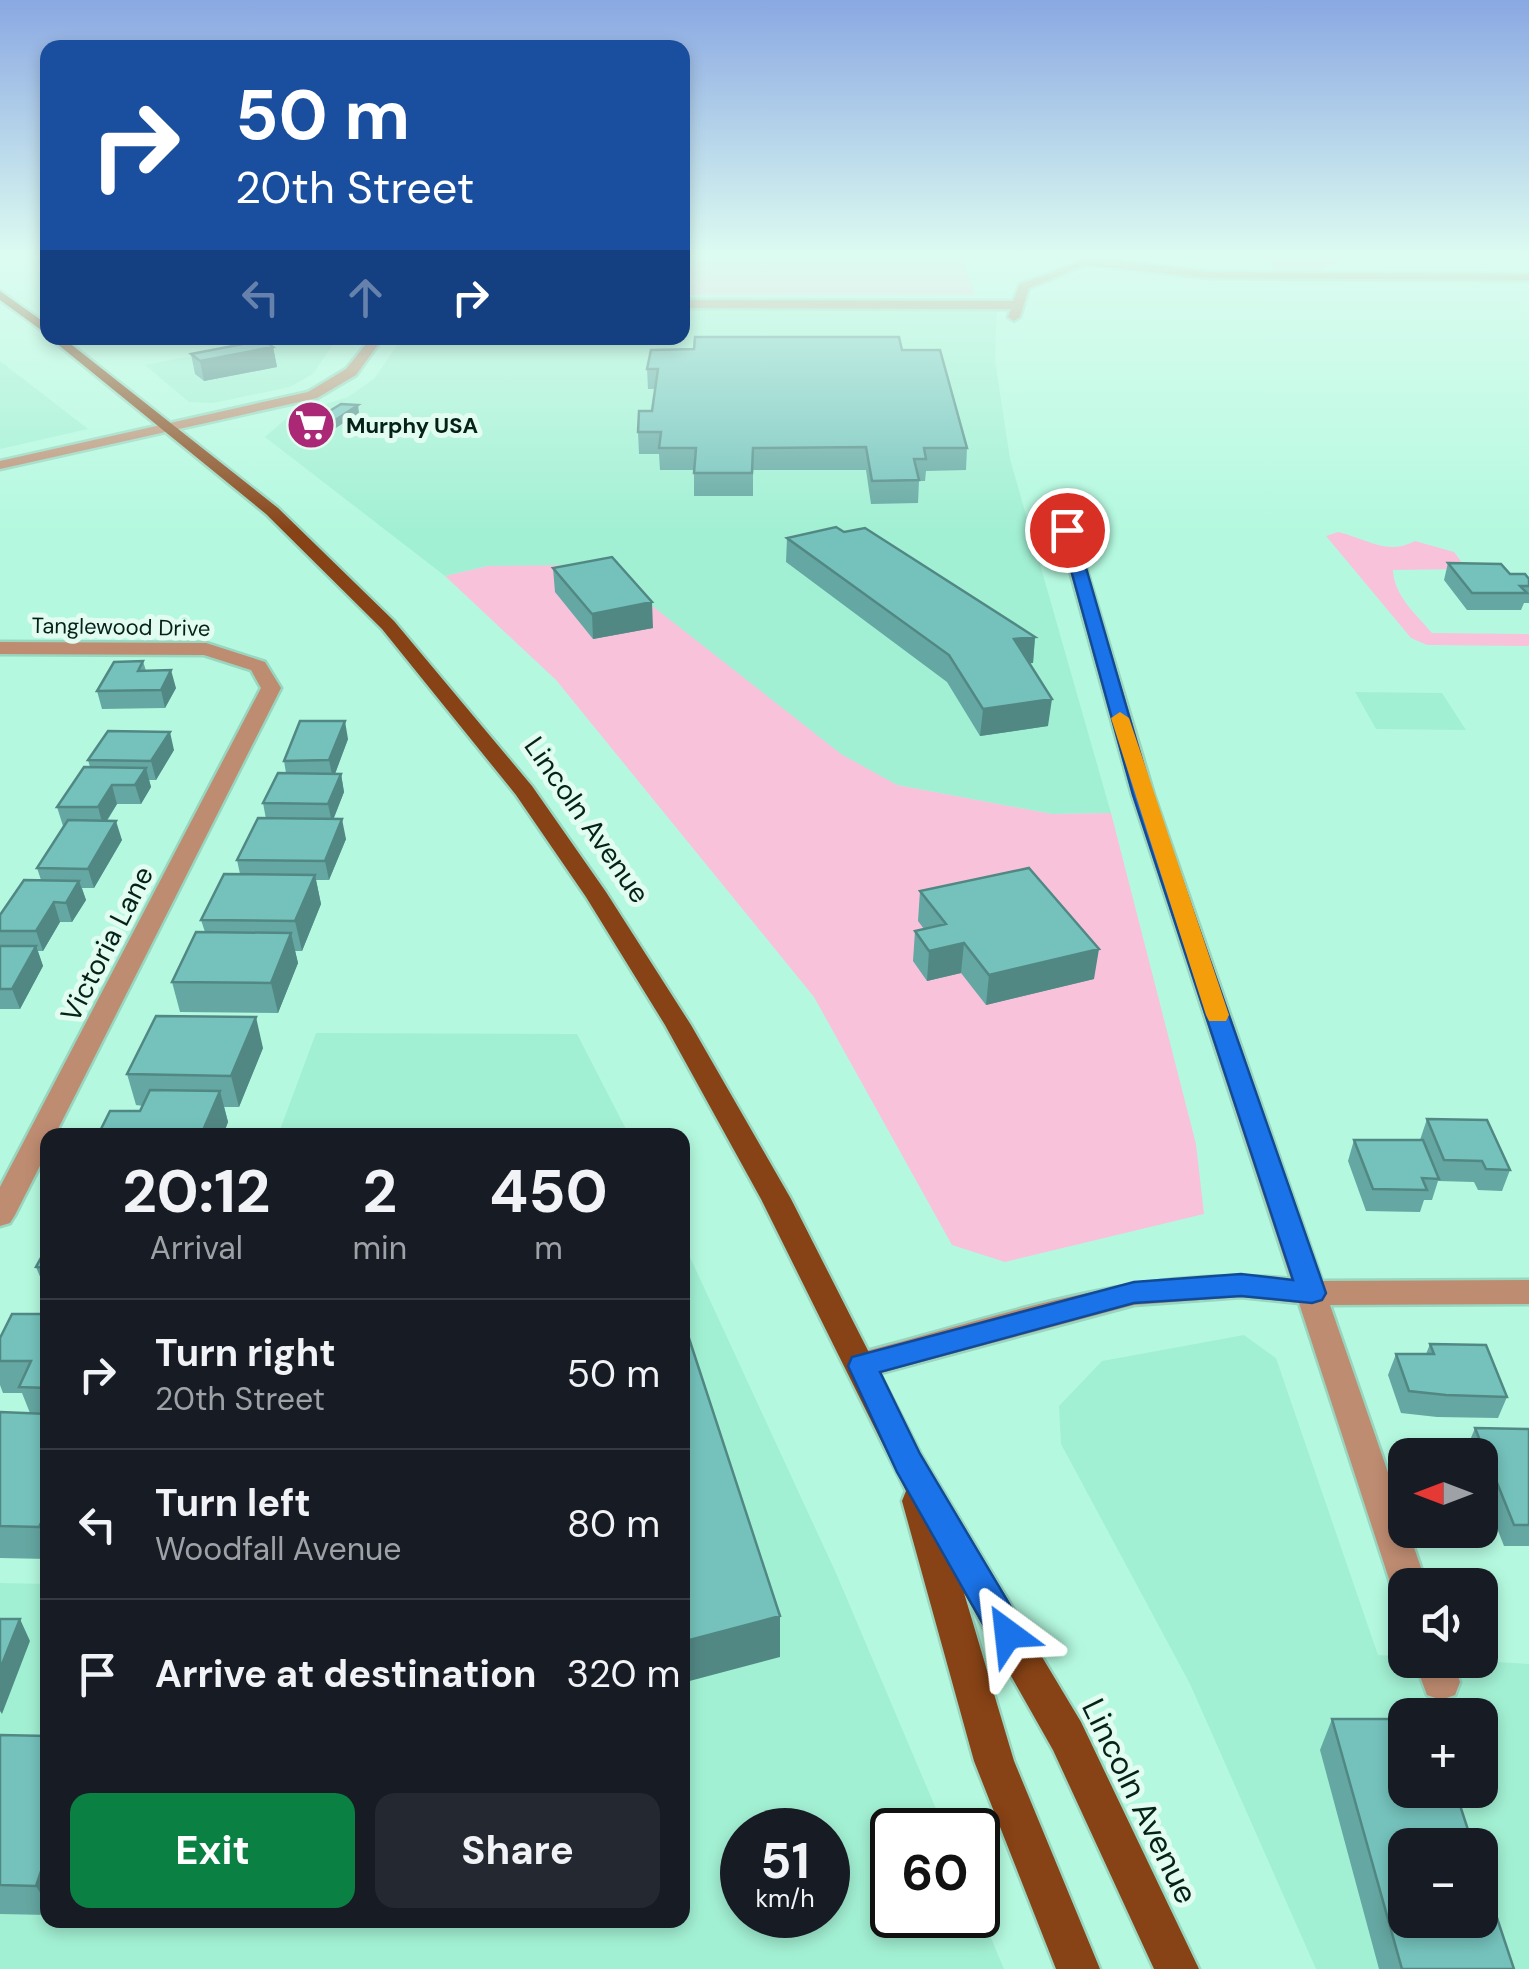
<!DOCTYPE html>
<html lang="en">
<head>
<meta charset="utf-8">
<style>
  body { margin:0; font-family:"DM Sans",sans-serif; background:#242831; color:#f1f3f6; height:100vh; display:flex; flex-direction:column; font-size:38px; white-space:nowrap }
  * { box-sizing:border-box; margin:0 }
  p { font-size:32px; color:#9ea1a6 }
  .icon { flex:none; width:55px; height:55px; fill:none; stroke:currentColor; stroke-width:2; stroke-linecap:round; stroke-linejoin:round }
  .map { position:relative; flex:1; overflow:hidden }
  .side { position:absolute; left:40px; top:1128px; width:650px; height:800px; display:flex; flex-direction:column; background:#171b24; border-radius:20px; box-shadow:0 5px 15px #0003 }
  .side>* { flex:none }
  .hud { position:absolute; left:40px; top:40px; width:650px; height:305px; border-radius:20px; box-shadow:0 5px 15px #0003; background:#1a4fa0; color:#fff; overflow:hidden }
  .needle { width:65px; rotate:270deg }
  .controls { position:absolute; left:1388px; top:1438px; display:grid; gap:20px }
  .controls a { display:grid; place-items:center; width:110px; height:110px; border-radius:20px; background:#171b24; box-shadow:0 5px 15px #0003; font-size:50px }
  .speed { position:absolute; left:720px; top:1808px; display:flex; gap:20px; font-size:50px; font-weight:700; text-align:center }
  .speed>* { display:grid; place-content:center; width:130px; height:130px; border-radius:50%; background:#171b24; box-shadow:0 5px 15px #0003; line-height:1 }
  .speed small { font-size:25px; font-weight:400 }
  .speed .limit { border:5px solid #111; border-radius:15px; background:#fff; color:#111 }
  .pin { position:absolute; display:grid; place-items:center; width:85px; height:85px; color:#fff; margin:-42px; border:5px solid #fff; border-radius:50%; box-shadow:0 2px 10px #0007 }
  .me { position:absolute; width:110px; margin:-55px; rotate:330deg; stroke-linejoin:round; filter:drop-shadow(0 0 8px #0008) }
  .turn { display:flex; align-items:center; gap:35px; height:210px; padding:0 30px; font-size:45px }
  .turn .icon { width:130px; height:130px; stroke-width:2.5 }
  .turn b { display:block; font-size:70px; line-height:85px }
  .lanes { display:flex; align-items:center; height:95px; padding:0 30px; background:#0003; justify-content:center; gap:50px; direction:ltr }
  .lanes .off { opacity:.35 }
  .eta { display:flex; justify-content:space-evenly; align-items:center; height:170px; text-align:center }
  .eta b { font-size:60px; font-weight:700; line-height:70px }
  .action { display:flex; gap:20px; margin-top:auto; padding:20px 30px }
  .action a { flex:1; height:115px; border-radius:20px; background:#0b8043; color:#fff; font-size:40px; font-weight:700; line-height:115px; text-align:center }
  .action a+a { background:#242831; color:#f1f3f6 }
  ul { padding:0; list-style:none }
  li { display:flex; align-items:center; gap:30px; height:150px; padding:0 30px; border-top:2px solid #363941 }
  li div { flex:1 }
  li b { display:block; font-size:38px }
  li em { font-style:normal }
  .map>svg:first-child { display:block }
  .built { fill:#a2f0d3; fill-rule:evenodd }
  .green { fill:#f8c2db }
  .lines { fill:none; stroke-linecap:round; stroke-linejoin:round }
  .street-casing { stroke:#98d6bf; stroke-width:5 }
  .primary-casing { stroke:#98d6bf; stroke-width:5 }
  .street { fill:#be8c71; fill-rule:evenodd }
  .primary { fill:#874215; fill-rule:evenodd }
  .wall { fill:#65a7a2 }
  .shaded-wall { fill:#528884 }
  .building { fill:#75c2bc; stroke:#528884; stroke-width:2.5 }
  .route { fill:#1a73e8; stroke:#114b97; stroke-width:2.5 }
  .slow { fill:#f59e0b }
  .labels { text-anchor:middle; dominant-baseline:central; stroke-width:10; stroke-linejoin:round; paint-order:stroke }
  .far-poi-label { font-size:22px; font-weight:bold; fill:#052118; stroke:#e2fcf1; text-anchor:start }
  .far-street-label { font-size:22px; fill:#052118; stroke:#e2fcf1 }
  .street-label { font-size:28px; fill:#052118; stroke:#e2fcf1 }
  .near-street-label { font-size:32px; fill:#052118; stroke:#e2fcf1 }
</style>
</head>
<body>
<div class="map">
<svg width="1529" height="1969" viewBox="0 0 1529 1969">
  <rect width="100%" height="100%" fill="#b4f9df"/>
  <path class="built" d="M694 309 997 310 995 360 1010 459 1111 813 1052 814 897 785 488 566 445 576 265 437 289 416 348 397 374 379 402 338H682L683 311Z
    M336 340 313 374 290 387 213 403 189 402 145 365 263 343Z
    M0 361 88 429 0 449Z
    M1355 692 1442 693 1466 730 1376 729Z
    M316 1033 577 1034 629 1135H278Z
    M683 1242 836 1573 945 1830H892V1915H978V1907L1004 1969H0V1583L47 1584 48 1920H682ZM742 1830H828V1915H742Z
    M1244 1335 1276 1358 1378 1655 1529 1664V1969H1316L1190 1684 1061 1444 1059 1406 1102 1361ZM1405 1715H1480V1790H1405ZM1405 1845H1480V1920H1405Z"/>
  <path class="green" d="M692 256 962 258 975 295H686Z
    M1266 256H1504L1505 258H1347L1319 271H1271L1274 265Z
    M1338 532C1368 539 1386 556 1415 541L1454 552 1467 569 1393 570C1394 596 1416 614 1432 633L1529 634V646L1427 645 1411 638 1326 536Z
    M600 565 841 754 897 785 1052 814 1111 813 1196 1144 1204 1214 1005 1262 952 1245 814 997 556 680 445 576 488 566Z"/>
  <g class="lines">
    <g class="street-casing">
      <path id="street" d="M1084 256 1209 272 1529 274V280L1209 278 1086 265 1029 288 1020 317 1014 321 1008 317 1011 309 682 308V300L1013 301 1020 284 1075 264Z
        M371 338H383L356 375 317 398 0 469V461L308 392 346 369Z
        M1067 526 1075 531 1154 795 1322 1281 1529 1280V1304L1330 1305 1427 1585H1405V1600L1396 1597 1391 1585 1299 1303 1241 1297 1134 1305 862 1378 851 1374 846 1365 851 1356 862 1352C1002 1316 1144 1263 1291 1279L1132 795 1059 531Z
        M0 642 206 643 265 662 281 688 55 1135H48V1150L15 1215 10 1223 0 1226V1187L261 688 251 670 204 655 0 654Z
        M1414 1660H1452L1460 1682 1455 1695 1441 1700 1427 1695Z"/>
    </g>
    <g class="primary-casing">
      <path id="primary" d="M0 291 48 325V335L0 300Z
        M50 338H63L278 508 394 621 532 786 606 892 691 1025 791 1199 920 1453 1081 1722 1199 1969H1154L1053 1750 964 1593 1014 1761 1100 1969H1056L974 1761 902 1501 906 1491 761 1199 665 1025 586 897 516 795 382 629 266 514Z"/>
    </g>
    <use href="#street" class="street"/>
    <use href="#primary" class="primary"/>
  </g>
  <path class="wall" d="M273 347 277 367 204 381 195 374 191 354Z
    M902 350 967 448 966 470 926 471 925 481H919L918 503 871 504 866 470H753V496H694V470H660L659 454H639L638 432 652 411 655 389H648L647 369Z
    M359 413 312 443 295 441 294 433Z
    M787 538 1035 637 1033 663H1029L1048 726 980 736 947 682 786 562Z
    M1448 563 1510 574 1529 579V603H1524L1521 610H1467L1444 580Z
    M553 568 653 628 593 639 555 592Z
    M143 661 146 671 176 688 165 708 102 709 97 691Z
    M348 739 335 774H341L344 792 333 819 346 839 329 880H316L321 904 302 951H295L298 963 278 1013 180 1012 172 982 205 932 201 920 240 874 237 860 266 819 263 803 286 773 284 761Z
    M174 750 156 780H149L151 787 141 804H117L107 821 122 840 94 888H82L86 900 72 922H60L43 951H38L43 966 20 1009H0V915L41 880 37 868 63 826 57 807 90 767 88 760Z
    M920 891 1094 979 986 1005 961 973 927 981 913 961 915 931 924 929 918 921Z
    M263 1048 239 1107H224L228 1122 223 1135H98L140 1111 143 1106 136 1105 127 1074Z
    M1427 1119 1510 1170 1502 1191 1478 1190 1474 1182 1438 1181 1432 1200H1424L1420 1212 1366 1211 1348 1161 1354 1140H1420Z
    M48 1245V1296L36 1267Z
    M48 1314V1559L0 1558V1412L30 1413 22 1393H3L0 1385V1338Z
    M1430 1344 1507 1397 1498 1418 1437 1417 1401 1413 1388 1375 1396 1354H1426Z
    M1475 1428 1529 1429V1546H1504L1480 1485V1455H1468L1466 1450Z
    M1332 1719 1401 1742 1514 1969H1379L1320 1750Z
    M0 1735 48 1736V1915L0 1914Z"/>
  <path class="shaded-wall" d="M273 347 277 367 204 381 200 361Z
    M358 405 359 413 312 443 311 436Z
    M652 602 653 628 593 639 592 614Z
    M1035 637 1033 663 1012 665 1014 639Z
    M171 670 176 688 165 708 161 690Z
    M1052 699 1048 726 980 736 983 709Z
    M345 721 348 739 333 779 329 760Z
    M170 732 174 750 156 780 151 761Z
    M146 768 151 787 141 804 135 785Z
    M341 774 344 792 332 823 328 804Z
    M112 785 117 804 103 826 98 807Z
    M342 819 346 839 329 880 325 861Z
    M116 821 122 840 94 888 88 869Z
    M315 875 321 904 302 951 295 921Z
    M79 881 86 900 72 922 66 903Z
    M54 902 60 922 43 951 36 931Z
    M291 933 298 963 278 1013 271 983Z
    M964 943 961 973 927 981 929 951Z
    M36 946 43 966 20 1009 12 989Z
    M1099 949 1094 979 986 1005 989 975Z
    M256 1017 263 1048 239 1107 231 1076Z
    M220 1091 228 1122 223 1135H201Z
    M48 1509V1545L39 1527Z
    M780 1616V1657L682 1683V1642Z
    M20 1619 30 1641 2 1714 0 1711V1669Z
    M48 1851V1906L36 1886Z"/>
  <path class="building" d="M695 337H899L902 350H940L967 448H924L926 459H914L919 480 872 481 866 447 753 448 752 473H694L696 448H659L661 432H638L639 411H652L658 369H647L651 350 694 349Z
    M264 340 273 347 200 361 191 354Z
    M341 404 358 405 311 436 294 433Z
    M836 527 844 532 865 528 1035 637 1014 639 1052 699 983 709 949 655 787 538Z
    M612 557 652 602 592 614 553 568Z
    M1448 563 1501 564 1510 574H1525L1529 579V586H1520L1527 593H1472Z
    M143 661 138 671 171 670 161 690 97 691 114 662Z
    M300 721H345L329 760 284 761Z
    M108 731 170 732 151 761 88 760Z
    M84 767 146 768 135 785H112L98 807H57Z
    M278 773 341 774 328 804 263 803Z
    M258 818 342 819 325 861 237 860Z
    M68 820 116 821 88 869 37 868Z
    M1029 868 1099 949 989 975 964 943 929 951 915 931 946 924 920 891Z
    M224 874 315 875 295 921 201 920Z
    M24 880 79 881 66 903 54 902 36 931H0V915Z
    M196 932 291 933 271 983 172 982Z
    M0 946H36L12 989H0Z
    M156 1016 256 1017 231 1076 127 1074Z
    M150 1090 220 1091 201 1135H98L110 1111H140Z
    M1427 1119 1487 1120 1510 1170 1486 1169 1482 1161 1444 1160Z
    M1354 1140H1423L1439 1179 1422 1178 1427 1190 1373 1189Z
    M48 1245V1268L36 1267Z
    M12 1314H48V1388L19 1387 31 1361H0V1338Z
    M682 1317 780 1616 682 1642Z
    M1430 1344 1486 1345 1507 1397 1446 1395 1409 1391 1396 1354H1434Z
    M0 1412 48 1414V1509L39 1527 0 1526Z
    M1475 1428 1529 1429V1525H1514Z
    M0 1619H20L0 1669Z
    M1332 1719H1393L1401 1742H1405V1790H1455L1473 1845H1405V1920H1480V1867L1514 1969H1402Z
    M0 1735 48 1736V1851L36 1886 0 1885Z"/>
  <linearGradient id="sky" x2="0" y2="1"><stop stop-color="#8aa8e2"/><stop offset="0.48" stop-color="#ddfcf1"/><stop offset="1" stop-color="#ddfcf1" stop-opacity="0"/></linearGradient>
  <rect width="1529" height="532" fill="url(#sky)"/>
  <path class="route" d="M1067 526 1075 530 1152 795 1326 1293 1322 1300 1312 1303 1241 1296 1134 1303 880 1372 920 1454 1020 1622 1025 1634 1020 1645 1008 1649 995 1645 897 1472 848 1366 852 1357 1134 1282 1241 1274 1293 1280 1133 795 1060 530Z"/>
  <path class="slow" d="M1120 712 1129 718 1229 1015 1226 1021H1209L1206 1015 1111 718Z"/>
  <defs>
    <g id="supermarket-disc" transform="scale(2.5)"><circle r="9.5" fill="#aa2875" stroke="#e2fcf1"/><path d="M-6-5.5h2.5l.6 2H6L4.5 2H-2.5L-4.4-4H-6ZM-1.5 3.2a1.3 1.3 0 1 0 .1 0ZM3 3.2a1.3 1.3 0 1 0 .1 0Z" fill="#fff"/></g>
  </defs>
  <g fill-rule="evenodd">
    <use href="#supermarket-disc" x="311" y="425"/>
  </g>
  <g class="labels">
    <g class="far-poi-label">
      <text x="346" y="425">Murphy USA</text>
    </g>
    <g class="far-street-label">
      <text transform="translate(121 627) rotate(1)">Tanglewood Drive</text>
    </g>
    <g class="street-label">
      <text transform="translate(587 820) rotate(55)">Lincoln Avenue</text>
      <text transform="translate(107 944) rotate(-63)">Victoria Lane</text>
    </g>
    <g class="near-street-label">
      <text transform="translate(1140 1801) rotate(64)">Lincoln Avenue</text>
    </g>
  </g>
</svg>
<div class="controls">
<a><svg class="needle" viewBox="-14 -14 28 28"><path d="M0-13l5 13h-10z" fill="#e53935"/><path d="M0 13l5-13h-10z" fill="#9ea1a6"/></svg></a>
<a><svg class="icon" aria-label="sound" viewBox="0 0 24 24"><path d="M4 9h4l5-4v14l-5-4H4zM17 9q2 3 0 6"/></svg></a>
<a>+</a>
<a>−</a>
</div>
<div class="speed"><div>51<small>km/h</small></div><div class="limit">60</div></div>
<div class="pin" style="left:1067px;top:530px;background:#d93025"><svg class="icon" aria-label="arrive" viewBox="0 0 24 24"><path d="M6 21V4h12l-3 4 3 4H6"/></svg></div>
<svg class="me" style="left:1008px;top:1634px" viewBox="-20 -20 40 40"><path d="M0-17L14 15 0 8-14 15z" fill="#1a73e8" stroke="#fff" stroke-width="4"/></svg>
<div class="hud">
<div class="turn"><svg class="icon" aria-label="right" viewBox="0 0 24 24"><path d="M7 20v-9h11M14 6l5 5-5 5"/></svg><div><b>50 m</b>20th Street</div></div>
<div class="lanes"><svg class="icon off" aria-label="left" viewBox="0 0 24 24"><path d="M17 20v-9H6M10 6l-5 5 5 5"/></svg><svg class="icon off" aria-label="ahead" viewBox="0 0 24 24"><path d="M12 20V5M6 11l6-6 6 6"/></svg><svg class="icon" aria-label="right" viewBox="0 0 24 24"><path d="M7 20v-9h11M14 6l5 5-5 5"/></svg></div>
</div>
<section class="side">
<div class="eta">
<div><b>20:12</b><p>Arrival</p></div>
<div><b>2</b><p>min</p></div>
<div><b>450</b><p>m</p></div>
</div>
<ul>
<li><svg class="icon" aria-label="right" viewBox="0 0 24 24"><path d="M7 20v-9h11M14 6l5 5-5 5"/></svg><div><b>Turn right</b><p>20th Street</p></div><em>50 m</em></li>
<li><svg class="icon" aria-label="left" viewBox="0 0 24 24"><path d="M17 20v-9H6M10 6l-5 5 5 5"/></svg><div><b>Turn left</b><p>Woodfall Avenue</p></div><em>80 m</em></li>
<li><svg class="icon" aria-label="arrive" viewBox="0 0 24 24"><path d="M6 21V4h12l-3 4 3 4H6"/></svg><div><b>Arrive at destination</b></div><em>320 m</em></li>
</ul>
<div class="action"><a>Exit</a><a>Share</a></div>
</section>
</div>
</body>
</html>
